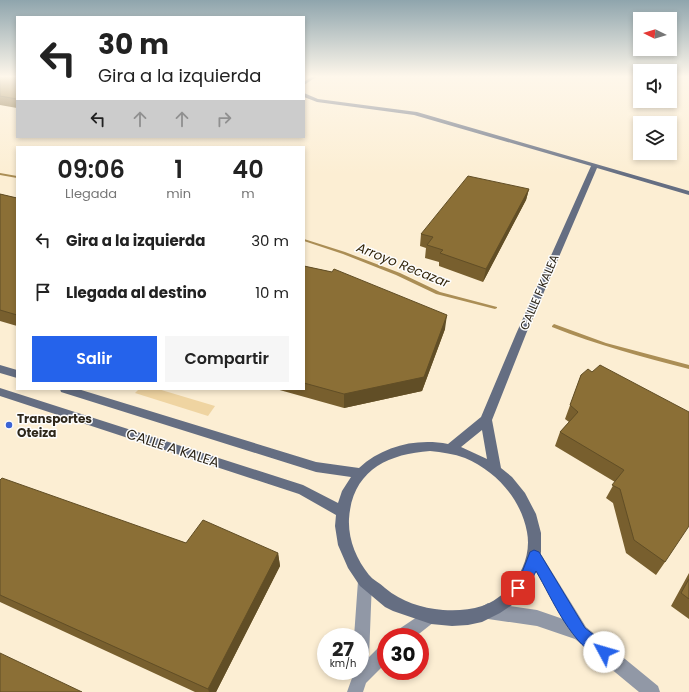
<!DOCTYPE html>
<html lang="es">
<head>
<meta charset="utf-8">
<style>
  body { margin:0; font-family:Poppins,sans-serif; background:#f6f6f6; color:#222; height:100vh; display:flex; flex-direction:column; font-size:15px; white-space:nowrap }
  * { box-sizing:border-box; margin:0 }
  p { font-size:13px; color:#767676 }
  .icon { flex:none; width:22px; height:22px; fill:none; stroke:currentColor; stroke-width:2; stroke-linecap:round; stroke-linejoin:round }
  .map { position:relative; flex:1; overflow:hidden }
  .drawer { position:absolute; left:16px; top:146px; width:289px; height:244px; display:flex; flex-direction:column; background:#fff; border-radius:0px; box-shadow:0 2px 6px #0003 }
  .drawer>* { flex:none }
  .guide { position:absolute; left:16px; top:16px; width:289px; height:122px; border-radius:0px; box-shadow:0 2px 6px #0003; background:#fff; color:#222; overflow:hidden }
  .needle { width:26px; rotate:275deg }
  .tools { position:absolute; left:633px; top:12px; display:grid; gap:8px }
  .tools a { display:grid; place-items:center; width:44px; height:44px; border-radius:0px; background:#fff; box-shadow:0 2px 6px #0003; font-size:20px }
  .speed { position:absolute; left:317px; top:628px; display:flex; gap:8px; font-size:20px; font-weight:700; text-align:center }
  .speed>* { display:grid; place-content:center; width:52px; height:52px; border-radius:50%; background:#fff; box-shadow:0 2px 6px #0003; line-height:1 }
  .speed small { font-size:10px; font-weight:400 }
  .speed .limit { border:6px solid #d22; background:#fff; color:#111 }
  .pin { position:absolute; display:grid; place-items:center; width:34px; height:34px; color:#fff; margin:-17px; border-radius:8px; box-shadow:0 2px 6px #0006 }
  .me { position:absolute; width:44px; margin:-22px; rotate:309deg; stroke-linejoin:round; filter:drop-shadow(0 0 3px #0008) }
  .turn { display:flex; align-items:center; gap:14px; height:84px; padding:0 16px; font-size:18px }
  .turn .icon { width:52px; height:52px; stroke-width:2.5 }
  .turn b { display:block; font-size:28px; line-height:34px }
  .lanes { display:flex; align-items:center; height:38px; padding:0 16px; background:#0003; justify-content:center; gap:20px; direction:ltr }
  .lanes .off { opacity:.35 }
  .eta { display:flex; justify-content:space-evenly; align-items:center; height:68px; text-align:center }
  .eta b { font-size:24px; font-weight:600; line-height:28px }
  .primary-button { display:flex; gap:8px; margin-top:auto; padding:8px 16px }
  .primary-button a { flex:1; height:46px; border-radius:0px; background:#2563eb; color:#fff; font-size:16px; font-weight:600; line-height:46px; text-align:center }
  .primary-button a+a { background:#f6f6f6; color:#222 }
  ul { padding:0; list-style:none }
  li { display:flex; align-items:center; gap:12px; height:52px; padding:0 16px }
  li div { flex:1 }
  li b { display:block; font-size:15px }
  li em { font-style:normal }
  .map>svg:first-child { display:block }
  .green { fill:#efd4a1 }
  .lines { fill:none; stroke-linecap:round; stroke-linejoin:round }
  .stream { fill:#ab8e55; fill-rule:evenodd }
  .street { fill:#9198a6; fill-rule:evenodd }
  .secondary { fill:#656e82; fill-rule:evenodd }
  .wall { fill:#785f2e }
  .shaded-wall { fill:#614e26 }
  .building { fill:#8b6f36; stroke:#614e26 }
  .route { fill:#2563eb; stroke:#184099 }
  .poi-dot { fill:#3c63d4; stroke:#fdfdfd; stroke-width:1.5 }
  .labels { text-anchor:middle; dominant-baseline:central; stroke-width:3; stroke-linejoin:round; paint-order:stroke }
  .street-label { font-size:12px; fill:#2e271a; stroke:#fdfdfd }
  .poi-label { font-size:12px; font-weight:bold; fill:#2e271a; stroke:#fdfdfd; text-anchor:start }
  .water-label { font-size:13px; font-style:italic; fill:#34270c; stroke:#fdfdfd }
  .near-street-label { font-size:14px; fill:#2e271a; stroke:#fdfdfd }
</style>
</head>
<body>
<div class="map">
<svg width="689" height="692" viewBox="0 0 689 692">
  <rect width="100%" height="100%" fill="#fceed3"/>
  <path class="green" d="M139 389H158L215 406 208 416 135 393Z"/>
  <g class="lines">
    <path class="stream" d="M0 173 17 176V178L0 175Z
      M304 239 345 252 400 273 440 292 497 307V308L495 309 436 294 396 275 343 254 304 241Z
      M554 324 606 343 689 365V369C643 357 597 345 552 327V326Z"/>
    <path class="street" d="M534 549 539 551 586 627 658 686 660 692H639L575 639 537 626 488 619 483 616 480 611 483 606 488 603 537 610 563 619 527 556 529 551Z
      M365 574 370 576 372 581 369 657 380 646 386 644V663L366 683 363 692H347L352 678V671H360V637H354L358 581 360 576Z
      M429 609 434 612 437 617 434 622 415 637H394L396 631Z"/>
    <path class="secondary" d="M311 77H316L304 85V82Z
      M304 93 318 99 417 112 689 191V195L597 168 526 334 492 420 501 468 512 477 525 493 536 514 541 533V552L536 571 522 595 512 605 500 613 482 622 468 625 452 626 431 624 393 611 385 607 360 586 348 568 338 545 335 526 336 515 299 494 0 396V388L303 485 338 503 342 491 351 477 316 472 61 392 60 389H78L316 462 359 468C383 446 416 438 448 444L481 417 516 334 591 166 414 115 317 102 304 97ZM482 430 487 459 461 447ZM430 451C442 452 454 454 465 458 496 471 521 499 527 532 533 563 511 596 482 606 470 610 456 611 443 610 421 608 402 602 385 588 380 583 373 580 369 575 356 559 348 539 349 519 352 471 387 454 430 451Z
      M0 365 17 370V378L0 373Z"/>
  </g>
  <path class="wall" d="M0 77H17V109V108L0 105Z
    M529 189 526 200 483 282 439 266V262L425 258 426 248 420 246 421 234Z
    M0 194 17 198V326L0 321Z
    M304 266 332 272 445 329 422 391 344 408 276 389H304Z
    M581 375 665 562 656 575 626 553 613 503 606 498 615 482 555 446 560 432 569 422 565 419Z
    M0 480 186 543 278 553 280 566 216 692H195L0 602Z
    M689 573V619L671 606Z"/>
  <path class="shaded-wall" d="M529 189 526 200 483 282 486 269Z
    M447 315 445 329 422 391 344 408V394Z
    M278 553 280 566 216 692H209L208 689Z"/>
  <path class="building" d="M0 77H17V99L0 96Z
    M468 176 529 189 486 269 440 253 443 250 427 245 433 237 421 234Z
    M0 194 17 198V315L0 310Z
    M304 266 332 272 334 269 447 315 424 377 344 394 304 383Z
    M600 365 689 412V526L665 562 634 540 620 489 612 485 624 470 560 432 578 412 570 405 581 375 588 369 592 372Z
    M2 478 186 543 203 520 278 553 208 689 0 595V480Z
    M689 579V599L681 593Z
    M0 653 82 692H0Z"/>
  <linearGradient id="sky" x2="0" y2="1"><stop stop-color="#8fa5ad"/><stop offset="0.44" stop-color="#fef7eb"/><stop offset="1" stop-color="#fef7eb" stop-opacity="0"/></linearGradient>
  <rect width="689" height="174" fill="url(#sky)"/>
  <path class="route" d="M534 550 539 552 585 628 609 647 611 652 609 658 604 660C571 646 553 600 536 571 532 580 528 590 518 594L514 593 512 588 521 575 530 552Z"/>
  <circle class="poi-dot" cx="9" cy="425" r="4"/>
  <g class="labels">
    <g class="street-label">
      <text transform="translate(539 292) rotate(-67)">CALLE F KALEA</text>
    </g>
    <g class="poi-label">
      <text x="17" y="418">Transportes<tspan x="17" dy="14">Oteiza</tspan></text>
    </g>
    <g class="water-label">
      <text transform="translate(403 265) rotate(22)">Arroyo Recazar</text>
    </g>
    <g class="near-street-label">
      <text transform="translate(173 448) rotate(18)">CALLE A KALEA</text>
    </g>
  </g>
</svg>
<div class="tools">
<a><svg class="needle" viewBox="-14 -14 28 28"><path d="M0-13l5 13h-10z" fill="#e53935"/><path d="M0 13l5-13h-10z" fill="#767676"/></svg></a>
<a><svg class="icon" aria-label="sound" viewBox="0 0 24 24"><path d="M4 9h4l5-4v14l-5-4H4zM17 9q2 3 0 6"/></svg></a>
<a><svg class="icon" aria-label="layers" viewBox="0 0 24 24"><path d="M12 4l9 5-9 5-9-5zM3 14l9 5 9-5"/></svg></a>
</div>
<div class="speed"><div>27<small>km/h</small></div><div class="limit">30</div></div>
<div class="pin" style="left:518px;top:588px;background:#d93025"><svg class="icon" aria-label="arrive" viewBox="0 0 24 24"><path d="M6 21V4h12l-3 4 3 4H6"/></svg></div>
<svg class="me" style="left:604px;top:652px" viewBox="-20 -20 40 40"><circle r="19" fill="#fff"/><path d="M0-13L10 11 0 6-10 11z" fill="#2563eb"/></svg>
<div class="guide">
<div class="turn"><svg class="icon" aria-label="left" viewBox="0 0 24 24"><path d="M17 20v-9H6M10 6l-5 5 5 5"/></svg><div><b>30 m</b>Gira a la izquierda</div></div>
<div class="lanes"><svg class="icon" aria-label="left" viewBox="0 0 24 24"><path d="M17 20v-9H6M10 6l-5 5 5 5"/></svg><svg class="icon off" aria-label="ahead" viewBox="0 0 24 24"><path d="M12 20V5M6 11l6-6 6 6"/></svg><svg class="icon off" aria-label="ahead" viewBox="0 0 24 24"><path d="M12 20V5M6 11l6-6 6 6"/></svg><svg class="icon off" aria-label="right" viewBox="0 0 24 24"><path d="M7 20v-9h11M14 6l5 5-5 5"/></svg></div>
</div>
<section class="drawer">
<div class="eta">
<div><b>09:06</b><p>Llegada</p></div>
<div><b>1</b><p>min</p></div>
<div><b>40</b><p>m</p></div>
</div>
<ul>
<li><svg class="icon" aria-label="left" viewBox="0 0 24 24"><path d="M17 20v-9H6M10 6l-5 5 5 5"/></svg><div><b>Gira a la izquierda</b></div><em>30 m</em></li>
<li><svg class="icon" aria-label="arrive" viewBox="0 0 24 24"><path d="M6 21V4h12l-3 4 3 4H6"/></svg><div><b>Llegada al destino</b></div><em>10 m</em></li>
</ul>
<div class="primary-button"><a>Salir</a><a>Compartir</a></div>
</section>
</div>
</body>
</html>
